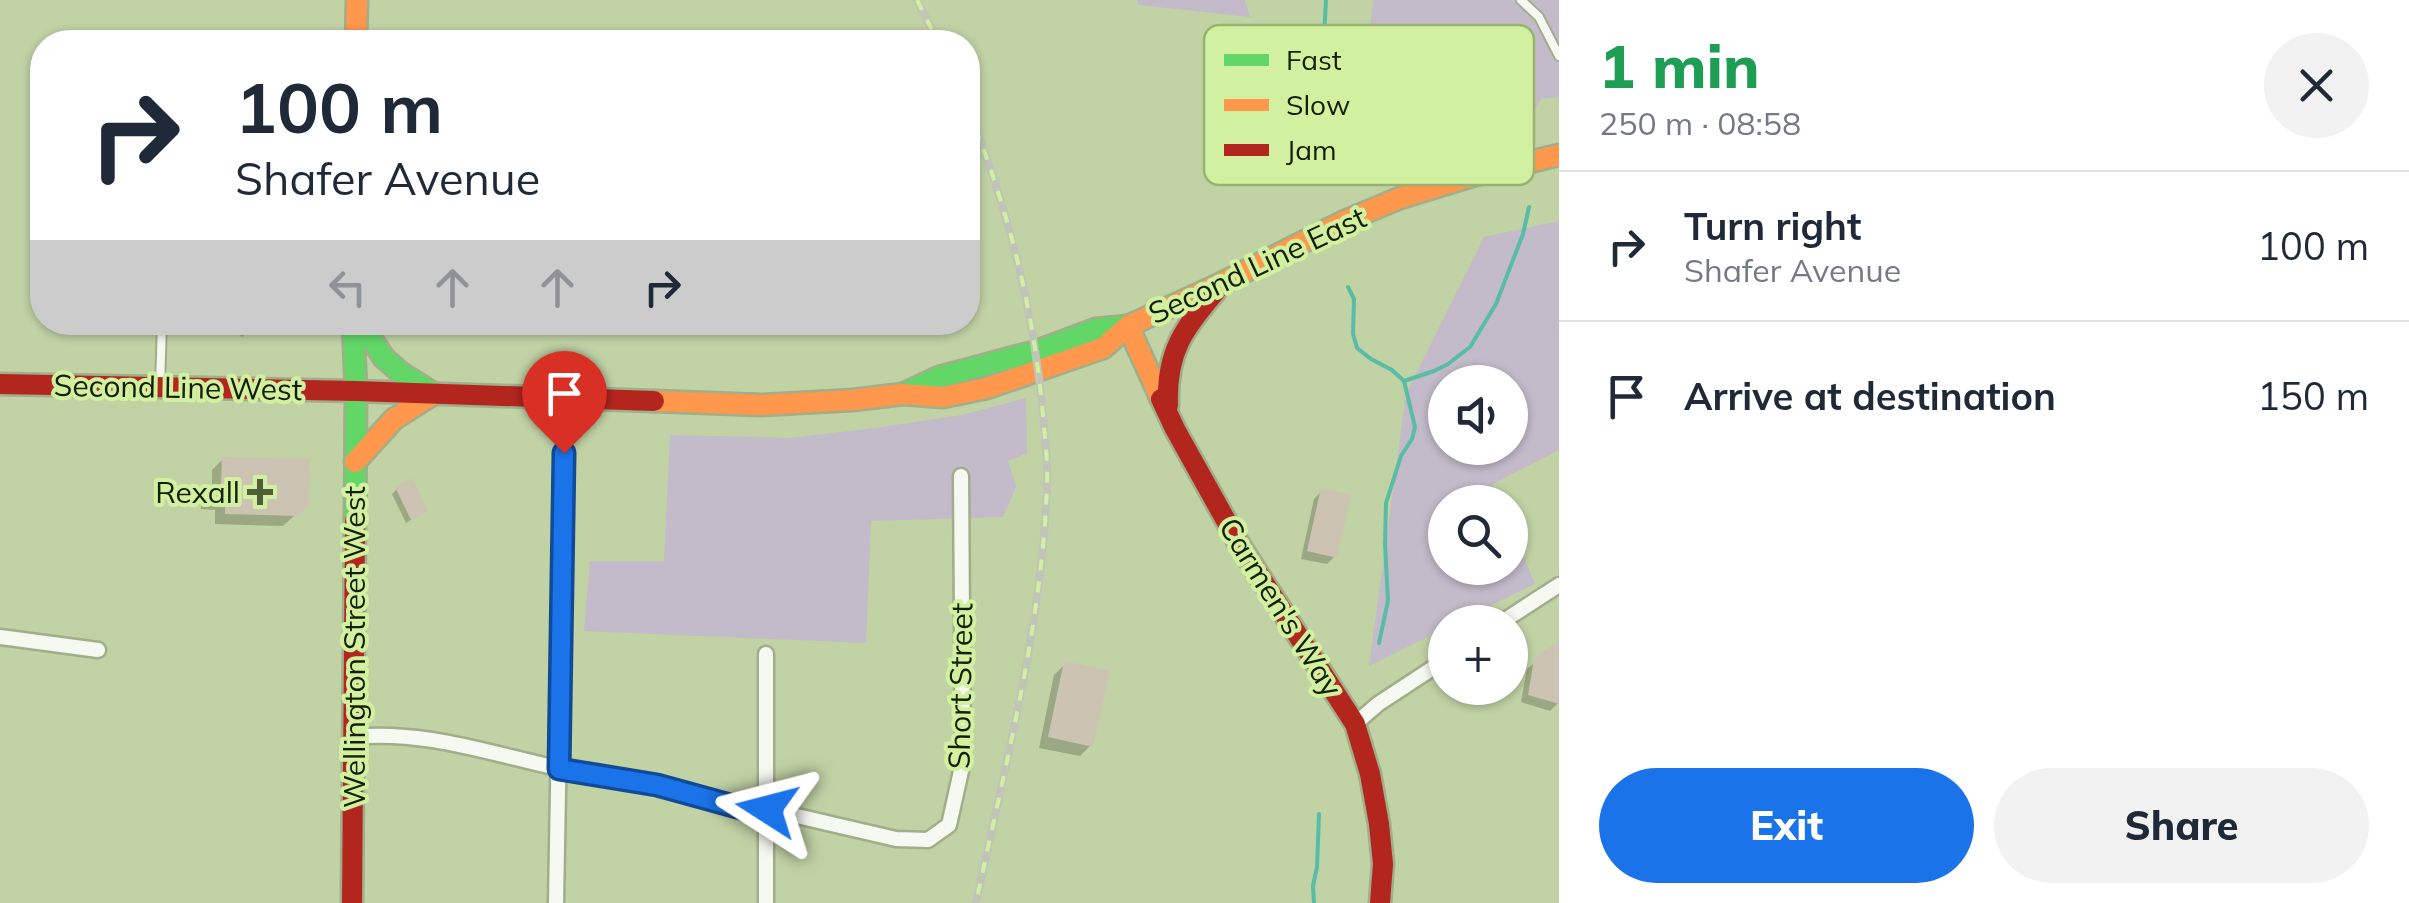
<!DOCTYPE html>
<html lang="en">
<head>
<meta charset="utf-8">
<style>
  body { margin:0; font-family:Mulish,sans-serif; background:#f2f2f3; color:#1f2937; height:100vh; display:flex; flex-direction:column; font-size:38px; white-space:nowrap }
  * { box-sizing:border-box; margin:0 }
  p { font-size:32px; color:#747a83 }
  .icon { flex:none; width:55px; height:55px; fill:none; stroke:currentColor; stroke-width:2; stroke-linecap:round; stroke-linejoin:round }
  .map { position:relative; flex:1; overflow:hidden }
  .details { display:flex; flex-direction:column; background:#fff; width:850px }
  .details>* { flex:none }
  .banner { position:absolute; left:30px; top:30px; width:950px; height:305px; border-radius:40px; box-shadow:0 2px 8px #0004; background:#fff; color:#1f2937; overflow:hidden }
  .fabs { position:absolute; left:1428px; top:365px; display:grid; gap:20px }
  .fabs a { display:grid; place-items:center; width:100px; height:100px; border-radius:50%; background:#fff; box-shadow:0 2px 8px #0004; font-size:50px }
  .pin { position:absolute; display:grid; place-items:center; width:85px; height:85px; color:#fff; margin:-102px -42px; border-radius:50% 50% 50% 0; rotate:-45deg; box-shadow:0 0 10px #0007 }
  .pin .icon { rotate:45deg }
  .me { position:absolute; width:110px; margin:-55px; rotate:279deg; stroke-linejoin:round; filter:drop-shadow(0 0 8px #0008) }
  .turn { display:flex; align-items:center; gap:35px; height:210px; padding:0 40px; font-size:45px }
  .turn .icon { width:130px; height:130px; stroke-width:2.5 }
  .turn b { display:block; font-size:70px; line-height:85px }
  .lanes { display:flex; align-items:center; height:95px; padding:0 40px; background:#0003; justify-content:center; gap:50px; direction:ltr }
  .lanes .off { opacity:.35 }
  .round { display:grid; place-items:center; flex:none; width:105px; height:105px; border-radius:52px; background:#f2f2f3 }
  .summary { display:flex; align-items:center; justify-content:space-between; height:170px; padding:0 40px }
  h1 { font-size:60px; font-weight:800; line-height:75px; color:#1e9e55 }
  .button { display:flex; gap:20px; margin-top:auto; padding:20px 40px }
  .button a { flex:1; height:115px; border-radius:60px; background:#1a73e8; color:#fff; font-size:40px; font-weight:800; line-height:115px; text-align:center }
  .button a+a { background:#f2f2f3; color:#1f2937 }
  ul { padding:0; list-style:none }
  li { display:flex; align-items:center; gap:30px; height:150px; padding:0 40px; border-top:2px solid #e0e1e3 }
  li div { flex:1 }
  li b { display:block; font-size:38px }
  li em { font-style:normal }
  main { display:flex; flex:1; min-height:0 }
  .map>svg:first-child { display:block }
  .green { fill:#c3baca; fill-rule:evenodd }
  .shadow { fill:#0003 }
  .lines { fill:none; stroke-linecap:round; stroke-linejoin:round }
  .stream { stroke:#59bca6; stroke-width:4 }
  .building { fill:#cdc3b2 }
  .lane-casing { stroke:#a1ae8a; stroke-width:12 }
  .street-casing { stroke:#a1ae8a; stroke-width:19 }
  .fast-casing { stroke:#a1ae8a; stroke-width:25 }
  .slow-casing { stroke:#a1ae8a; stroke-width:25 }
  .jam-casing { stroke:#a1ae8a; stroke-width:25 }
  .lane { stroke:#f6f8f2; stroke-width:8 }
  .street { stroke:#f6f8f2; stroke-width:14 }
  .fast { stroke:#63d668; stroke-width:20 }
  .slow { stroke:#ff974d; stroke-width:20 }
  .jam { stroke:#b3261e; stroke-width:20 }
  .rail-casing { stroke:#c0c5b8; stroke-width:8 }
  .rail { stroke:#d2f1a0; stroke-width:4; stroke-dasharray:11; stroke-linecap:butt }
  .route-casing { stroke:#114b97; stroke-width:25 }
  .route { stroke:#1a73e8; stroke-width:18 }
  .poi-dot { fill:#515e3a; stroke:#d2f1a0; stroke-width:4 }
  .labels { text-anchor:middle; dominant-baseline:central; stroke-width:8; stroke-linejoin:round; paint-order:stroke }
  .street-label { font-size:30px; fill:#151f00; stroke:#d2f1a0 }
  .poi-label { font-size:30px; fill:#151f00; stroke:#d2f1a0; text-anchor:end }
  .key { fill:#d2f1a0; stroke:#99b270; stroke-width:2.5 }
  .key-label { font-size:28px; fill:#151f00 }
</style>
</head>
<body>
<main>
<div class="map">
<svg width="1559" height="903" viewBox="0 0 1559 903">
  <rect width="100%" height="100%" fill="#c1d2a5"/>
  <path class="green" d="M1137 0H1245L1250 17 1139 5Z
    M1373 0H1559V97L1541 99 1528 121 1356 162Z
    M1559 221V450L1493 484 1500 502H1445V568H1510V526L1535 584 1456 622H1445V628L1369 666 1406 394 1484 237ZM1510 382V448H1445V382Z
    M1026 398 1027 453 1008 461 1016 487 1003 517 871 521 866 643 584 631 590 561H664L670 435 790 438 875 428 962 415Z"/>
  <path class="shadow" d="M233 322H257L242 337 233 330Z
    M223 459 306 505 283 526 215 524V510L201 509V498L212 488V470Z
    M397 489 425 511 406 523 392 494Z
    M1322 491 1335 556 1327 564 1301 559 1314 499Z
    M1559 644 1558 703 1550 711 1521 702 1527 669Z
    M1065 664 1091 745 1080 756 1039 748 1054 675Z"/>
  <g class="lines">
    <path class="stream" d="M1317 179 1315 102 1324 37 1326 0
      M1348 287 1354 299 1353 334 1357 348 1371 359 1392 370 1404 381 1415 427 1412 439 1401 456 1386 503 1385 544 1388 601 1379 643
      M1404 381 1434 371 1448 364 1470 347 1496 304 1523 234 1529 207
      M1314 903 1313 886 1317 867 1319 814"/>
  </g>
  <path class="building" d="M222 457 310 459 309 506 297 516 225 514V500L211 499V485H221Z
    M412 478 428 511 411 520 395 487Z
    M1321 488 1351 495 1337 558 1307 551Z
    M1559 640V704L1528 695 1534 659Z
    M1064 661 1110 671 1093 747 1048 737Z"/>
  <g class="lines">
    <g class="lane-casing">
      <path id="lane" d="M1521 0 1539 17 1559 56
        M160 387 162 322"/>
    </g>
    <g class="street-casing">
      <path id="street" d="M1502 622 1559 585
        M0 637 98 650
        M766 654V903
        M1355 724 1378 704 1445 660
        M353 737C424 730 488 753 557 768 589 776 623 778 655 785 693 792 729 810 767 809L896 839 928 840 949 825 963 762 961 476
        M556 903 564 453"/>
    </g>
    <g class="fast-casing">
      <path id="fast" d="M353 322 356 391 355 521
        M360 322 384 358 401 373 433 393
        M905 393 939 377 1037 351 1096 329 1128 326"/>
    </g>
    <g class="slow-casing">
      <path id="slow" d="M356 42 357 0
        M1161 399 1128 326 1222 283 1345 221 1400 198 1475 175 1559 155
        M654 401 761 405 853 400 903 394 943 397 987 388 1103 348 1128 326
        M355 462 394 419 432 395"/>
    </g>
    <g class="jam-casing">
      <path id="jam" d="M0 384 356 391 654 401
        M1161 399 1175 429 1239 544 1355 724 1370 774 1379 824 1383 864 1380 903
        M1168 405C1166 353 1183 329 1216 291
        M352 903 355 521"/>
    </g>
    <use href="#lane" class="lane"/>
    <use href="#street" class="street"/>
    <use href="#fast" class="fast"/>
    <use href="#slow" class="slow"/>
    <use href="#jam" class="jam"/>
    <g class="rail-casing">
      <path id="rail" d="M917 0 938 42
        M968 108C1008 209 1034 308 1043 416 1045 439 1048 462 1047 485 1042 627 1005 765 976 903"/>
    </g>
    <use href="#rail" class="rail"/>
  </g>
  <g class="lines">
    <g class="route-casing">
      <path id="route" d="M564 453 559 769 657 785 748 810 767 809"/>
    </g>
    <use href="#route" class="route"/>
  </g>
  <path class="poi-dot" d="M255 477h10v10h10v10h-10v10h-10v-10h-10v-10h10z"/>
  <g class="labels">
    <g class="street-label">
      <text transform="translate(1257 265) rotate(-25)">Second Line East</text>
      <text transform="translate(178 387) rotate(1)">Second Line West</text>
      <text transform="translate(1281 607) rotate(58)">Carmen's Way</text>
      <text transform="translate(354 647) rotate(-90)">Wellington Street West</text>
      <text transform="translate(960 686) rotate(-89)">Short Street</text>
    </g>
    <g class="poi-label">
      <text x="240" y="492">Rexall</text>
    </g>
  </g>
  <rect x="1204" y="25" width="330" height="160" rx="15" class="key"/>
  <rect x="1224" y="54" width="45" height="12" fill="#63d668"/>
  <rect x="1224" y="99" width="45" height="12" fill="#ff974d"/>
  <rect x="1224" y="144" width="45" height="12" fill="#b3261e"/>
  <g class="key-label">
    <text x="1286" y="70">Fast</text>
    <text x="1286" y="115">Slow</text>
    <text x="1286" y="160">Jam</text>
  </g>
</svg>
<div class="fabs">
<a><svg class="icon" aria-label="sound" viewBox="0 0 24 24"><path d="M4 9h4l5-4v14l-5-4H4zM17 9q2 3 0 6"/></svg></a>
<a><svg class="icon" aria-label="search" viewBox="0 0 24 24"><circle cx="10" cy="10" r="6"/><path d="M15 15l6 6"/></svg></a>
<a>+</a>
</div>
<div class="pin" style="left:564px;top:453px;background:#d93025"><svg class="icon" aria-label="arrive" viewBox="0 0 24 24"><path d="M6 21V4h12l-3 4 3 4H6"/></svg></div>
<svg class="me" style="left:767px;top:809px" viewBox="-20 -20 40 40"><path d="M0-17L14 15 0 8-14 15z" fill="#1a73e8" stroke="#fff" stroke-width="4"/></svg>
<div class="banner">
<div class="turn"><svg class="icon" aria-label="right" viewBox="0 0 24 24"><path d="M7 20v-9h11M14 6l5 5-5 5"/></svg><div><b>100 m</b>Shafer Avenue</div></div>
<div class="lanes"><svg class="icon off" aria-label="left" viewBox="0 0 24 24"><path d="M17 20v-9H6M10 6l-5 5 5 5"/></svg><svg class="icon off" aria-label="ahead" viewBox="0 0 24 24"><path d="M12 20V5M6 11l6-6 6 6"/></svg><svg class="icon off" aria-label="ahead" viewBox="0 0 24 24"><path d="M12 20V5M6 11l6-6 6 6"/></svg><svg class="icon" aria-label="right" viewBox="0 0 24 24"><path d="M7 20v-9h11M14 6l5 5-5 5"/></svg></div>
</div>
</div>
<section class="details">
<div class="summary"><div><h1>1 min</h1><p>250 m · 08:58</p></div><a class="round"><svg class="icon" aria-label="close" viewBox="0 0 24 24"><path d="M6 6l12 12M18 6L6 18"/></svg></a></div>
<ul>
<li><svg class="icon" aria-label="right" viewBox="0 0 24 24"><path d="M7 20v-9h11M14 6l5 5-5 5"/></svg><div><b>Turn right</b><p>Shafer Avenue</p></div><em>100 m</em></li>
<li><svg class="icon" aria-label="arrive" viewBox="0 0 24 24"><path d="M6 21V4h12l-3 4 3 4H6"/></svg><div><b>Arrive at destination</b></div><em>150 m</em></li>
</ul>
<div class="button"><a>Exit</a><a>Share</a></div>
</section>
</main>
</body>
</html>
